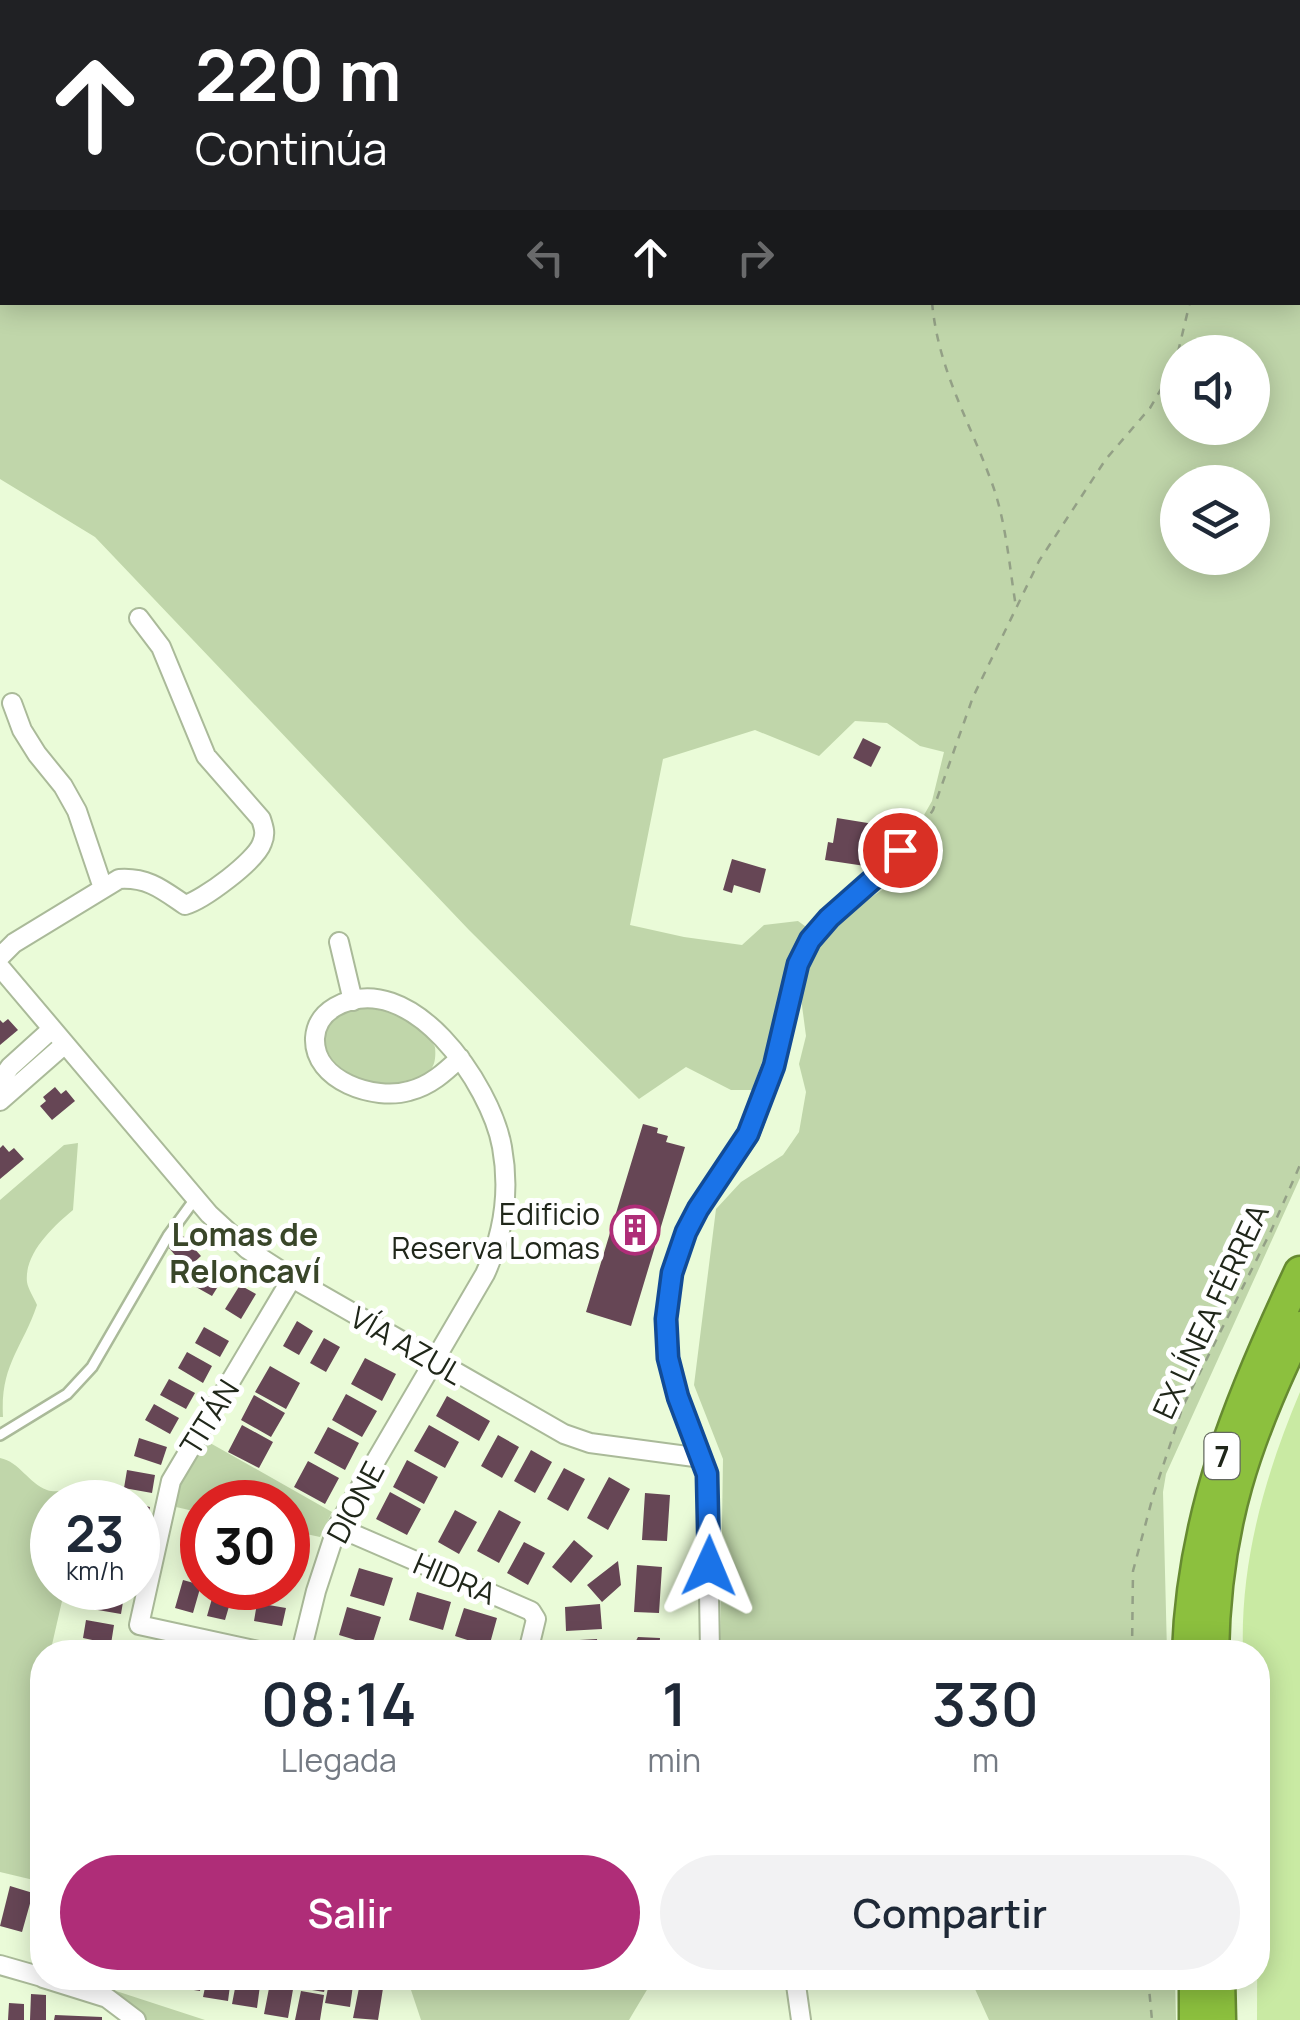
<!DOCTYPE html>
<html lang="es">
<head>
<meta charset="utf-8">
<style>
  body { margin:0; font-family:Manrope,sans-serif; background:#f2f2f3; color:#1f2937; height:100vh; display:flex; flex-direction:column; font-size:38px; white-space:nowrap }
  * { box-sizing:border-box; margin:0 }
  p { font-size:32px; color:#747a83 }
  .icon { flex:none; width:55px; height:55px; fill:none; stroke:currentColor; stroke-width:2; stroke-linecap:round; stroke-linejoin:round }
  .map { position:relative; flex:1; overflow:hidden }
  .drawer { position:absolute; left:30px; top:1640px; width:1240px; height:350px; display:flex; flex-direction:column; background:#fff; border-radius:40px; box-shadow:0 5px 25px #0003 }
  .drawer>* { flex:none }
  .hud { position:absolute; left:0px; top:0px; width:1300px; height:305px; box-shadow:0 5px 25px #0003; background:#202124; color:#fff; overflow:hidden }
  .fabs { position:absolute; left:1160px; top:335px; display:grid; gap:20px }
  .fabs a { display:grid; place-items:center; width:110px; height:110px; border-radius:50%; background:#fff; box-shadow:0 5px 25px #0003; font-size:50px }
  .speed { position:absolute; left:30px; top:1480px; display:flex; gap:20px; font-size:50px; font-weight:700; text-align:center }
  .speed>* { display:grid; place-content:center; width:130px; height:130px; border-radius:50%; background:#fff; box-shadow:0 5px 25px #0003; line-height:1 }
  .speed small { font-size:25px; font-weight:400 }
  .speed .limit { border:15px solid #d22; background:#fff; color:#111 }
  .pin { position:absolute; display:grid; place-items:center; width:85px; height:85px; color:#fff; margin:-42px; border:5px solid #fff; border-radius:50%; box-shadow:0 2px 10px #0007 }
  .me { position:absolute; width:110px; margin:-55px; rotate:1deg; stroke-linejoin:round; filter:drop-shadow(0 0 8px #0008) }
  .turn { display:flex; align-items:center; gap:35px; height:210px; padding:0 30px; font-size:45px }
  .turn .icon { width:130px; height:130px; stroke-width:2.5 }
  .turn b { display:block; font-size:70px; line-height:85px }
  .lanes { display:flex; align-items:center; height:95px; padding:0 30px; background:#0003; justify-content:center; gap:50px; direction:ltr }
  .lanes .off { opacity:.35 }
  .eta { display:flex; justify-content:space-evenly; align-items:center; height:170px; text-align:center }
  .eta b { font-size:60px; font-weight:600; line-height:70px }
  .primary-button { display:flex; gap:20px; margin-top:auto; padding:20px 30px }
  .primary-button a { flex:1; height:115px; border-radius:60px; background:#af2d78; color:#fff; font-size:40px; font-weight:600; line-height:115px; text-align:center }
  .primary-button a+a { background:#f2f2f3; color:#1f2937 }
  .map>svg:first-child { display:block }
  .green { fill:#c0d6aa; fill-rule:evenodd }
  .water { fill:#c9eaa3 }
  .building { fill:#664655 }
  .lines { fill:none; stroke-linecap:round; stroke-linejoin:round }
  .lane-casing { stroke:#aaba99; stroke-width:14 }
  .street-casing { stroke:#aaba99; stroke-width:22 }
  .highway-casing { stroke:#668a31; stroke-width:35 }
  .path { stroke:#93a086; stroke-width:2.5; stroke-dasharray:8 8; stroke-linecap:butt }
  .lane { stroke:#fff; stroke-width:9 }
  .street { stroke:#fff; stroke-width:18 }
  .highway { stroke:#8cc03e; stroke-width:30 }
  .route-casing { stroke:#114b97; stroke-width:25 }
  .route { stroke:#1a73e8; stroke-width:18 }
  .labels { text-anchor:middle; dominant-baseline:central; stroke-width:10; stroke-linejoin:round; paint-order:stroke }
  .shield { fill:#fff; stroke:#63685f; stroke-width:2.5 }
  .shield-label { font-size:28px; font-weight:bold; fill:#20271a }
  .poi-label { font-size:30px; fill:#20271a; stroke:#fff; text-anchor:end }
  .street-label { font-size:30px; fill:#20271a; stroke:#fff }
  .neighbourhood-label { font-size:32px; font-weight:bold; fill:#394629; stroke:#fff }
</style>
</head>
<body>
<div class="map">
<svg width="1300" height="2020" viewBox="0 0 1300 2020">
  <rect width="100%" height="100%" fill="#eafbd8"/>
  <path class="green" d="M0 0 687 2H2V302H1298V2H906L1300 0V1178L1166 1474 1163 1492 1167 1652H720L723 1459 694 1385 716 1209 741 1182 783 1155 799 1132 806 1092 799 1064 806 1036 801 998 806 957 814 941 849 912 897 880 916 829 932 801 944 752 920 746 887 723 855 721 819 756 755 730 663 759 630 925 684 937 742 945 764 925 798 921 809 929 752 1090H731L686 1067 639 1099 469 930 95 537 0 479ZM1178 352H1252V428H1178ZM1178 482H1252V558H1178Z
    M361 1008C390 1009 420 1020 435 1047 437 1067 430 1075 412 1081 352 1102 276 1028 361 1008Z
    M78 1143 73 1210C54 1226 24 1253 27 1282 28 1289 34 1298 37 1305 22 1349 0 1365 3 1417H0V1200L64 1145Z
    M203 1439 332 1512 320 1537 288 1530V1502H202V1513L176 1507 174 1494Z
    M0 1458C20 1462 28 1483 47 1490 61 1495 71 1484 86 1492L83 1502H52V1588H65L51 1649 56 1652H42V1882L0 1872Z
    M407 1978H654L629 2020H421Z
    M970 1978H1175L1176 2020H989Z
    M113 1990 205 2020H145Z"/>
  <path class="water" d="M1300 1392V2020H1257L1258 1652H1243C1240 1562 1265 1475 1300 1392Z"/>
  <path class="building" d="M863 738 881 747 871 767 853 758Z
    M837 818 880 825 877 839 869 837 865 866 825 860 828 842 833 843Z
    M732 859 766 869 760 893 734 885 732 893 723 890Z
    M8 1019 18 1030 0 1045V1020L3 1023Z
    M55 1087 61 1094 66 1090 75 1101 52 1120 40 1106 46 1101 43 1097Z
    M643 1124 658 1128 657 1133 668 1136 666 1142 685 1147 631 1326 586 1312Z
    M3 1145 9 1152 14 1148 24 1159 0 1179V1148Z
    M182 1235 201 1256 187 1269 168 1247Z
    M211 1262 227 1272 212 1296 196 1287Z
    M240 1285 256 1294 241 1319 225 1309Z
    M297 1321 313 1331 299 1355 283 1346Z
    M204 1327 229 1341 220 1357 195 1343Z
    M324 1338 340 1347 326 1372 310 1363Z
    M187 1352 212 1366 203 1383 178 1368Z
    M365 1358 396 1374 382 1401 351 1384Z
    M270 1366 300 1383 286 1409 255 1392Z
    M169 1379 195 1393 186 1409 160 1395Z
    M346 1394 377 1411 362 1437 332 1420Z
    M254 1395 285 1413 271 1437 241 1420Z
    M447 1396 490 1421 479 1441 436 1416Z
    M154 1404 179 1418 170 1434 145 1420Z
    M242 1425 273 1442 259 1468 228 1452Z
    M429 1425 459 1442 445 1468 414 1451Z
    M328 1427 359 1443 345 1470 314 1453Z
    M498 1435 519 1447 502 1478 481 1466Z
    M139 1438 167 1447 161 1465 134 1456Z
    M531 1450 552 1462 535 1493 514 1481Z
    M407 1460 438 1477 424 1504 393 1487Z
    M308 1461 339 1478 325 1504 294 1487Z
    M564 1468 585 1479 568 1511 547 1499Z
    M127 1470 155 1475 152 1493 124 1488Z
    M609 1477 630 1489 608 1530 587 1518Z
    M390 1492 421 1509 407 1535 376 1519Z
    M645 1493 670 1495 667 1541 642 1540Z
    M138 1504 150 1507 147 1525 138 1523Z
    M455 1510 477 1522 459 1554 438 1542Z
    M499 1510 521 1522 499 1563 477 1551Z
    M288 1538 304 1541 301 1560 288 1557Z
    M574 1540 593 1556 571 1583 552 1567Z
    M524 1542 545 1553 528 1585 507 1573Z
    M618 1561 621 1585 602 1602 587 1585Z
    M637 1565 662 1567 659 1613 634 1612Z
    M359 1568 393 1578 384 1606 350 1596Z
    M183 1580 201 1585 193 1613 175 1608Z
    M215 1588 233 1593 225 1620 207 1616Z
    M96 1591 124 1596 121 1614 92 1609Z
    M417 1592 451 1602 443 1630 409 1620Z
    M257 1603 286 1608 282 1626 254 1621Z
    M600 1604 602 1629 566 1631 565 1607Z
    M347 1607 381 1617 372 1645 339 1635Z
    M464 1608 497 1618 489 1647 455 1636Z
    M86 1620 114 1625 111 1644 83 1638Z
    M638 1637 660 1638 659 1652H630Z
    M597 1639 598 1652H563L562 1641Z
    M10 1886 33 1893 22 1932 0 1926Z
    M42 1896V1939L30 1935Z
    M177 1978H202L200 1991 175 1987Z
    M207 1978H231L228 2001 203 1997Z
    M237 1978H261L257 2008 232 2004Z
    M271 1978H295L288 2018 264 2014Z
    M301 1978H327L324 1992 300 1988Z
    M330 1978H354L350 2007 325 2003Z
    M361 1978 384 1982 378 2020 353 2018Z
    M301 1991 324 1995 320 2020H295Z
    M31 1994 46 1995V2020H30Z
    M9 2003 24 2004V2020H8Z
    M55 2015 102 2017V2020H54Z"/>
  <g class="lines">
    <g class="lane-casing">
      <path id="lane" d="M0 1435 67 1394 92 1367 168 1236 195 1199"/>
    </g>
    <g class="street-casing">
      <path id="street" d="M12 703 22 730 37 754 63 786 77 811 103 888
        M339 942 353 1001
        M0 957 14 943 119 879C148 877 163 890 185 905 203 900 256 861 262 843 266 834 264 828 261 819L206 756 161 647 139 618
        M0 967 209 1214 247 1249 292 1278 564 1434 590 1443 702 1458
        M0 1081 10 1067 52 1029
        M0 1101 65 1044
        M337 1527 531 1611 536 1619 528 1652
        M263 1652 139 1625 171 1481 292 1278
        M301 1652 316 1591 337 1527 485 1274C504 1233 510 1191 502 1147 491 1085 410 965 335 1007 323 1014 316 1024 315 1038 313 1081 375 1101 409 1091 430 1086 445 1072 460 1058
        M710 1652 707 1474 678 1397 668 1358 666 1319 672 1273 686 1232 698 1209 749 1135 774 1066 797 964 810 940 829 918 897 859 899 850
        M0 1965 42 1977
        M43 1978 107 1998 136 2020
        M795 1978 801 2020"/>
    </g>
    <g class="highway-casing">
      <path id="highway" d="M1188 1652C1193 1512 1241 1397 1300 1272
        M1213 1652C1215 1526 1245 1439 1300 1327
        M1195 1978V2020
        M1219 1978 1220 2020"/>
    </g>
    <path class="path" d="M846 0V2
      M1266 2 1268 0
      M932 302C938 369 968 418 990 478 1006 518 1009 565 1016 607
      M1178 352 1190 302
      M913 840 933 810 973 697 1039 561 1106 459 1150 408 1174 367 1178 354
      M1132 1652 1133 1571 1153 1496 1183 1406 1271 1231 1300 1165
      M1148 1978 1152 2020"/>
    <use href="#lane" class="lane"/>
    <use href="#street" class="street"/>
    <use href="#highway" class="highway"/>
  </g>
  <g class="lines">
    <g class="route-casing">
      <path id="route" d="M709 1566 707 1474 678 1397 668 1358 666 1319 672 1273 686 1232 698 1209 748 1134 774 1066 798 964 810 940 829 918 897 858 900 850"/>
    </g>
    <use href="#route" class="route"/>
  </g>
  <defs>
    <g id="building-ring" transform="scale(2.5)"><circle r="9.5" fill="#fff" stroke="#af2d78" stroke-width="1.5"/><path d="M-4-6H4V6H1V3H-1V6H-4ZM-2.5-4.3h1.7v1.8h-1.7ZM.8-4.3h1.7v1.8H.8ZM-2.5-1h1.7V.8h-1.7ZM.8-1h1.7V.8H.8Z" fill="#af2d78"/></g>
  </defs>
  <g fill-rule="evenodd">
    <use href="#building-ring" x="635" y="1230"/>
  </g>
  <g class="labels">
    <rect class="shield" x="1204.5" y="1433" width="35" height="46" rx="8"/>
    <g class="shield-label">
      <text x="1222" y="1456">7</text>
    </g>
    <g class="poi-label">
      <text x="600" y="1213">Edificio<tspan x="600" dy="34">Reserva Lomas</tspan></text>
    </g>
    <g class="street-label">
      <text transform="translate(1210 1311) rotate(-65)">EX LÍNEA FÉRREA</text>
      <text transform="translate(407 1345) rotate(30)">VÍA AZUL</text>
      <text transform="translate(209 1417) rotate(-58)">TITÁN</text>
      <text transform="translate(355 1502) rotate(-62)">DIONE</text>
      <text transform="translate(455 1578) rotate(23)">HIDRA</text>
    </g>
    <g class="neighbourhood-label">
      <text x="245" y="1234">Lomas de<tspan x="245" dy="37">Reloncaví</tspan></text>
    </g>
  </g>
</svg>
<div class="fabs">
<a><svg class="icon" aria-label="sound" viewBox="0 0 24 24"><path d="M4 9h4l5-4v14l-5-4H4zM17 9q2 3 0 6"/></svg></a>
<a><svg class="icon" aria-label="layers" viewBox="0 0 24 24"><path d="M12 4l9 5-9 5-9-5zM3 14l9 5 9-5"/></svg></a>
</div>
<div class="speed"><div>23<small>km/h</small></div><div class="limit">30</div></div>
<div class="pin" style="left:900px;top:850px;background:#d93025"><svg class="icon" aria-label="arrive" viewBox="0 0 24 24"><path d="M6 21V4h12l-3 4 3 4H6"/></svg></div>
<svg class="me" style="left:709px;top:1566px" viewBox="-20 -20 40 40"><path d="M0-17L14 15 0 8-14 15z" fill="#1a73e8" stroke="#fff" stroke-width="4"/></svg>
<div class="hud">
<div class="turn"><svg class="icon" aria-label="ahead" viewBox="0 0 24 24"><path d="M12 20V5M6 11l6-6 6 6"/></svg><div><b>220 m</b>Continúa</div></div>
<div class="lanes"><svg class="icon off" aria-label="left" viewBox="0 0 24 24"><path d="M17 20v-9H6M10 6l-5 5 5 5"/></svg><svg class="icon" aria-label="ahead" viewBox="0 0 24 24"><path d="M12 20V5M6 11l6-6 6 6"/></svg><svg class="icon off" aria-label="right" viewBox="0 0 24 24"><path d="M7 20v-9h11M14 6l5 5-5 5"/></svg></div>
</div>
<section class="drawer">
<div class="eta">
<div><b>08:14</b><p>Llegada</p></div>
<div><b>1</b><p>min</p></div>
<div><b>330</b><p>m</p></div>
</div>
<div class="primary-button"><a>Salir</a><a>Compartir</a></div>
</section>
</div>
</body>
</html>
